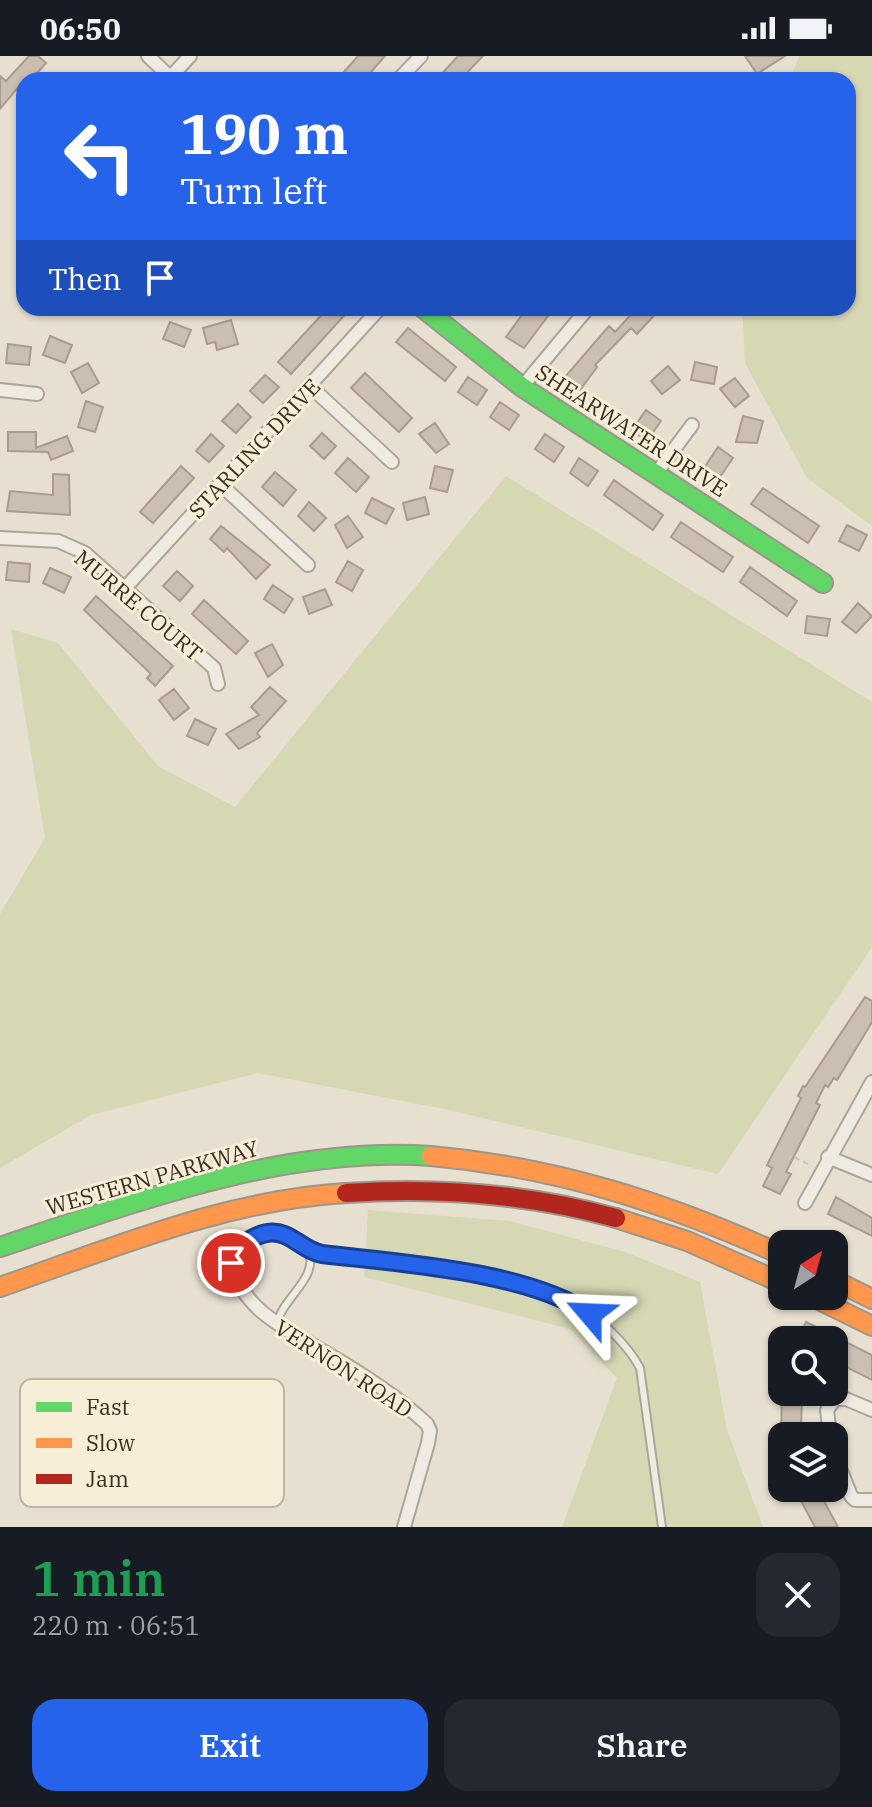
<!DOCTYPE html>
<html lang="en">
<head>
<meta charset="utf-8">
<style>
  body { margin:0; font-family:"IBM Plex Serif",serif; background:#242831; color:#f1f3f6; height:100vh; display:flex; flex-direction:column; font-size:30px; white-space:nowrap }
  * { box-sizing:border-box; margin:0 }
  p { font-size:26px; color:#9ea1a6 }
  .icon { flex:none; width:44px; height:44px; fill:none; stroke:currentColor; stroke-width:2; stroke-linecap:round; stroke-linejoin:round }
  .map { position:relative; height:1471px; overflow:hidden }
  .details { display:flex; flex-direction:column; background:#171b24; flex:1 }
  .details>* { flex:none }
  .guide { position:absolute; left:16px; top:16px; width:840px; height:244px; border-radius:24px; box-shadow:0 2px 6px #0004; background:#2563eb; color:#fff; overflow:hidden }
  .needle { width:52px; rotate:36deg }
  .fabs { position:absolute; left:768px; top:1174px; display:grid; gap:16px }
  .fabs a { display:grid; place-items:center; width:80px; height:80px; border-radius:16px; background:#171b24; box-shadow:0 2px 6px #0004; font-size:40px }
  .pin { position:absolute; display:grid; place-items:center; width:68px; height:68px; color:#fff; margin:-34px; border:4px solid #fff; border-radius:50%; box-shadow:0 2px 8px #0007 }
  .me { position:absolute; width:88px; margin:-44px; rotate:296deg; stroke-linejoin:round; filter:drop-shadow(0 0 6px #0008) }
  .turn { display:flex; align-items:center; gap:28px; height:168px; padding:0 32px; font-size:36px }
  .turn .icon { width:104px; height:104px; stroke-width:2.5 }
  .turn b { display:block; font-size:56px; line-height:68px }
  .then { display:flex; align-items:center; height:76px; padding:0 32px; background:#0003; gap:16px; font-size:30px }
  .round { display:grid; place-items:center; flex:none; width:84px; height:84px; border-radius:24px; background:#242831 }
  .head { display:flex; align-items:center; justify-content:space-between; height:136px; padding:0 32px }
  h1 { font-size:48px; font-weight:600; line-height:60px; color:#1e9e55 }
  .action { display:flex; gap:16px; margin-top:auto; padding:16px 32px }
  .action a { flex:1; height:92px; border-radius:24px; background:#2563eb; color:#fff; font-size:32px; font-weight:600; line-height:92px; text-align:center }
  .action a+a { background:#242831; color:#f1f3f6 }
  .status { display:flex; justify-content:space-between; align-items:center; height:56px; padding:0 40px; background:#171b24; direction:ltr }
  .status svg { height:22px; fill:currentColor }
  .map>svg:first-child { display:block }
  .green { fill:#d6d7b3 }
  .building { fill:#cbbfb2; stroke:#a89c90; stroke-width:2 }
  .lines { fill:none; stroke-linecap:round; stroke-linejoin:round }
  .lane-casing { stroke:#ada599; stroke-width:10 }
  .street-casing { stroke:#ada599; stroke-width:16 }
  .fast-casing { stroke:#9c958a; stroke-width:22 }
  .slow-casing { stroke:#9c958a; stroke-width:22 }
  .jam-casing { stroke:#9c958a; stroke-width:22 }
  .path { stroke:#c8c2b9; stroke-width:2; stroke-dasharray:6 4; stroke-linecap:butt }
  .lane { stroke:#efebe3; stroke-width:6 }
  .street { stroke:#efebe3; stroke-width:12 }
  .fast { stroke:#63d668; stroke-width:18 }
  .slow { stroke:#ff974d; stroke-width:18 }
  .jam { stroke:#b3261e; stroke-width:18 }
  .route-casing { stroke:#184099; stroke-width:20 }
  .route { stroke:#2563eb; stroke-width:14 }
  .labels { text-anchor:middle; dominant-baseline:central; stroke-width:6; stroke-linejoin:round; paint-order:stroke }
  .street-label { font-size:22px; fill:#3d2e20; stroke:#f7eed8 }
  .key { fill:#f7eed8; stroke:#bfb4a1; stroke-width:2 }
  .key-label { font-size:22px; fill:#3d2e20 }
</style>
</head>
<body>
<div class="status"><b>06:50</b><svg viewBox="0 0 49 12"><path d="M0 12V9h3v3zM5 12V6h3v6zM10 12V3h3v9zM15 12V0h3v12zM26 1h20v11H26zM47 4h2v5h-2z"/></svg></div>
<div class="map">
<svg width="872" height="1471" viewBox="0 0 872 1471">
  <rect width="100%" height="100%" fill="#e7e0d1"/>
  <path class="green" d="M799 0H872V470L807 422 745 307 742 252H848V24H790Z
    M506 420 872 646V891L718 1118 449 1054 258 1017 91 1059 0 1112V858L45 782 11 573 58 587 158 710 235 751Z
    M368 1154 510 1165 625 1196 700 1226 727 1374 763 1471H562L617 1322 570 1273 364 1221Z"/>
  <path class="building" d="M29 0H38L46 7 31 24H24L0 53V20L6 25Z
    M358 0H385L364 24H348L342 18Z
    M458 0H483L460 24H436Z
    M745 0H785L757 18Z
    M328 252H351L291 318 278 306Z
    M527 252H554L524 292 506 281Z
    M637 252H661L637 278 631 272 595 309 597 311 580 334 564 322 609 270 615 276Z
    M231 264 238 288 217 294 215 286 207 288 203 272Z
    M170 266 191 274 184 291 163 283Z
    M408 272 456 311 445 325 396 286Z
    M50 280 72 289 65 307 43 299Z
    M8 288 31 291 29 309 6 307Z
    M695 306 717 311 714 328 691 324Z
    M88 307 99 327 82 337 71 316Z
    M668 310 680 324 662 338 651 325Z
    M365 317 412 362 399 376 351 332Z
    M265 319 279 331 263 347 250 335Z
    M468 321 487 334 477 349 458 336Z
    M735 322 749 340 735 351 720 333Z
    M86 345 103 351 95 376 78 371Z
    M500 346 519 359 509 374 490 361Z
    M238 348 251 361 236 377 222 365Z
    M646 354 661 365 647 385 632 374Z
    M743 360 763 365 757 387 736 386Z
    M435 367 449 388 436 397 419 378Z
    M8 376H36V392L67 380 73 395 51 404 48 396 8 395Z
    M322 377 336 390 324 403 310 390Z
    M211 378 224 390 209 406 196 395Z
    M545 378 564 391 554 406 535 393Z
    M718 391 733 402 715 428 700 418Z
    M348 402 369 421 356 436 335 417Z
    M579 402 598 415 588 430 570 417Z
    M181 410 194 422 153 467 140 456Z
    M435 410 453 414 447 436 430 432Z
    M275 416 296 434 283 450 262 431Z
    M53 418 69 419 70 459 7 455 10 435 53 439Z
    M614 424 663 459 653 474 604 439Z
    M763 432 819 470 808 487 751 448Z
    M425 441 429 458 407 464 403 447Z
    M372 442 394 453 386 468 365 457Z
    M309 446 326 462 314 475 298 460Z
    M348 460 363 481 347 492 335 469Z
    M681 466 733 501 723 516 671 481Z
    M847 469 867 479 859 495 839 485Z
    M221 470 270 509 256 523 227 492 224 496 210 483Z
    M348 505 363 514 352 535 336 526Z
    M8 506 30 508 29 526 6 524Z
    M750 511 797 545 787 560 740 526Z
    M50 512 71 521 64 537 43 527Z
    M177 515 193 530 180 545 163 530Z
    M273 529 293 543 284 557 264 543Z
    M325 533 332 549 309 558 303 541Z
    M96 540 173 610 155 630 147 622 151 618 84 554Z
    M204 544 248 585 236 598 192 558Z
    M858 547 872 560 856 577 842 566Z
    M807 560 830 563 827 580 805 577Z
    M272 588 283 609 268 621 255 597Z
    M270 631 286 645 257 677 260 681 239 693 226 678 259 659 251 651Z
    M174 633 189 652 174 664 159 644Z
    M195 663 216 673 208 689 187 680Z
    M865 941 872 945V966L837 1024 834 1022 828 1031 825 1029 816 1047 820 1049 786 1116 791 1118 780 1138 763 1130 772 1112 767 1109 801 1042 798 1040 803 1030 805 1031Z
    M836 1141 872 1162V1180L828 1158Z
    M806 1266 872 1299V1324L834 1305V1284H797Z
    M782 1336H802L801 1380H781Z
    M794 1432H817L838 1471H815Z"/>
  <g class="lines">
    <g class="lane-casing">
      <path id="lane" d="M309 1196C380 1205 514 1215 575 1247 598 1260 628 1289 640 1312L662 1471
        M231 1207C242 1169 287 1173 309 1196 318 1223 282 1242 277 1268"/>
    </g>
    <g class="street-casing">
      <path id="street" d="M148 0 173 24
        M168 24 190 0
        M398 24 421 0
        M311 331 392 406
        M522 331 588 252
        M0 334 37 338
        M655 419 692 369
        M220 428 308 509
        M0 482 58 485 85 497 214 612 218 628
        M126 531 380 252
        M828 1101 872 1119
        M805 1147 872 1026
        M231 1207C244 1255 282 1270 321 1294 356 1314 397 1340 427 1368L430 1375 428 1387 404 1471
        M830 1380 827 1354 835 1343H846L872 1354
        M834 1397 851 1440 855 1444H872"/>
    </g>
    <g class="fast-casing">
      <path id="fast" d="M423 252 522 331 823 527
        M0 1191C138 1145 283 1090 431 1100"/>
    </g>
    <g class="slow-casing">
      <path id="slow" d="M431 1100C556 1111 668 1147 782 1199
        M616 1162 687 1185 782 1227
        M834 1224 872 1243
        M0 1231C113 1192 225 1144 346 1137
        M811 1240 872 1270"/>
    </g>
    <g class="jam-casing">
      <path id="jam" d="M346 1137C436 1131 529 1138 616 1162"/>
    </g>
    <path class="path" d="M794 1101 810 1109"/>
    <use href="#lane" class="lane"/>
    <use href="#street" class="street"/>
    <use href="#fast" class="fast"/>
    <use href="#slow" class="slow"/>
    <use href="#jam" class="jam"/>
  </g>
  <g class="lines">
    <g class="route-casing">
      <path id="route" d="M231 1207C236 1192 251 1180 267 1177 290 1173 302 1195 322 1198 399 1207 527 1215 590 1258"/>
    </g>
    <use href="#route" class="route"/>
  </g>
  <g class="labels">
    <g class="street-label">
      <text transform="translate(632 374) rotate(33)">SHEARWATER DRIVE</text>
      <text transform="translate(254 392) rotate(-47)">STARLING DRIVE</text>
      <text transform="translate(139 549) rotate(40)">MURRE COURT</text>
      <text transform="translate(152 1121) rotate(-16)">WESTERN PARKWAY</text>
      <text transform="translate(344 1312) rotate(33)">VERNON ROAD</text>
    </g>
  </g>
  <rect x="20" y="1323" width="264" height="128" rx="12" class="key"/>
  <rect x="36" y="1346" width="36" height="10" fill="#63d668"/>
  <rect x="36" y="1382" width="36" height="10" fill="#ff974d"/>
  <rect x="36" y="1418" width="36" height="10" fill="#b3261e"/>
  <g class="key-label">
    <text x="86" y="1359">Fast</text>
    <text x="86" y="1395">Slow</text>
    <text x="86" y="1431">Jam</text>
  </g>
</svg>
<div class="fabs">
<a><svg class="needle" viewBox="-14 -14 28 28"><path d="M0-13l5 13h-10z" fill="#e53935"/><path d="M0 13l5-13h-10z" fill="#9ea1a6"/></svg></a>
<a><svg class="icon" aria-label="search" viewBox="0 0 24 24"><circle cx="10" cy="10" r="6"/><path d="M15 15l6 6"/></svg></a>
<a><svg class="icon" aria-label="layers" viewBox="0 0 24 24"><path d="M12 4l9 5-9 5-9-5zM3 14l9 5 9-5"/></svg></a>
</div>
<div class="pin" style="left:231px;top:1207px;background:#d93025"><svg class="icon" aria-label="arrive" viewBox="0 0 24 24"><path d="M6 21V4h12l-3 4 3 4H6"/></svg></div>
<svg class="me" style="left:590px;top:1258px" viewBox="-20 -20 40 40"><path d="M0-17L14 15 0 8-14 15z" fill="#2563eb" stroke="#fff" stroke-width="4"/></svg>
<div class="guide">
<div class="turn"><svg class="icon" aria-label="left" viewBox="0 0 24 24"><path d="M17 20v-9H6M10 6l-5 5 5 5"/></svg><div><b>190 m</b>Turn left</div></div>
<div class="then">Then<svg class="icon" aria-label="arrive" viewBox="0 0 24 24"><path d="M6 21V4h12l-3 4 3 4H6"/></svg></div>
</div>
</div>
<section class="details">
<div class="head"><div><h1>1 min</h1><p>220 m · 06:51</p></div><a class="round"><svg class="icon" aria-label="close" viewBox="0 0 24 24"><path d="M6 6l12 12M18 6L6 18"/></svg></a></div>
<div class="action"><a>Exit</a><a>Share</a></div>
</section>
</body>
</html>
